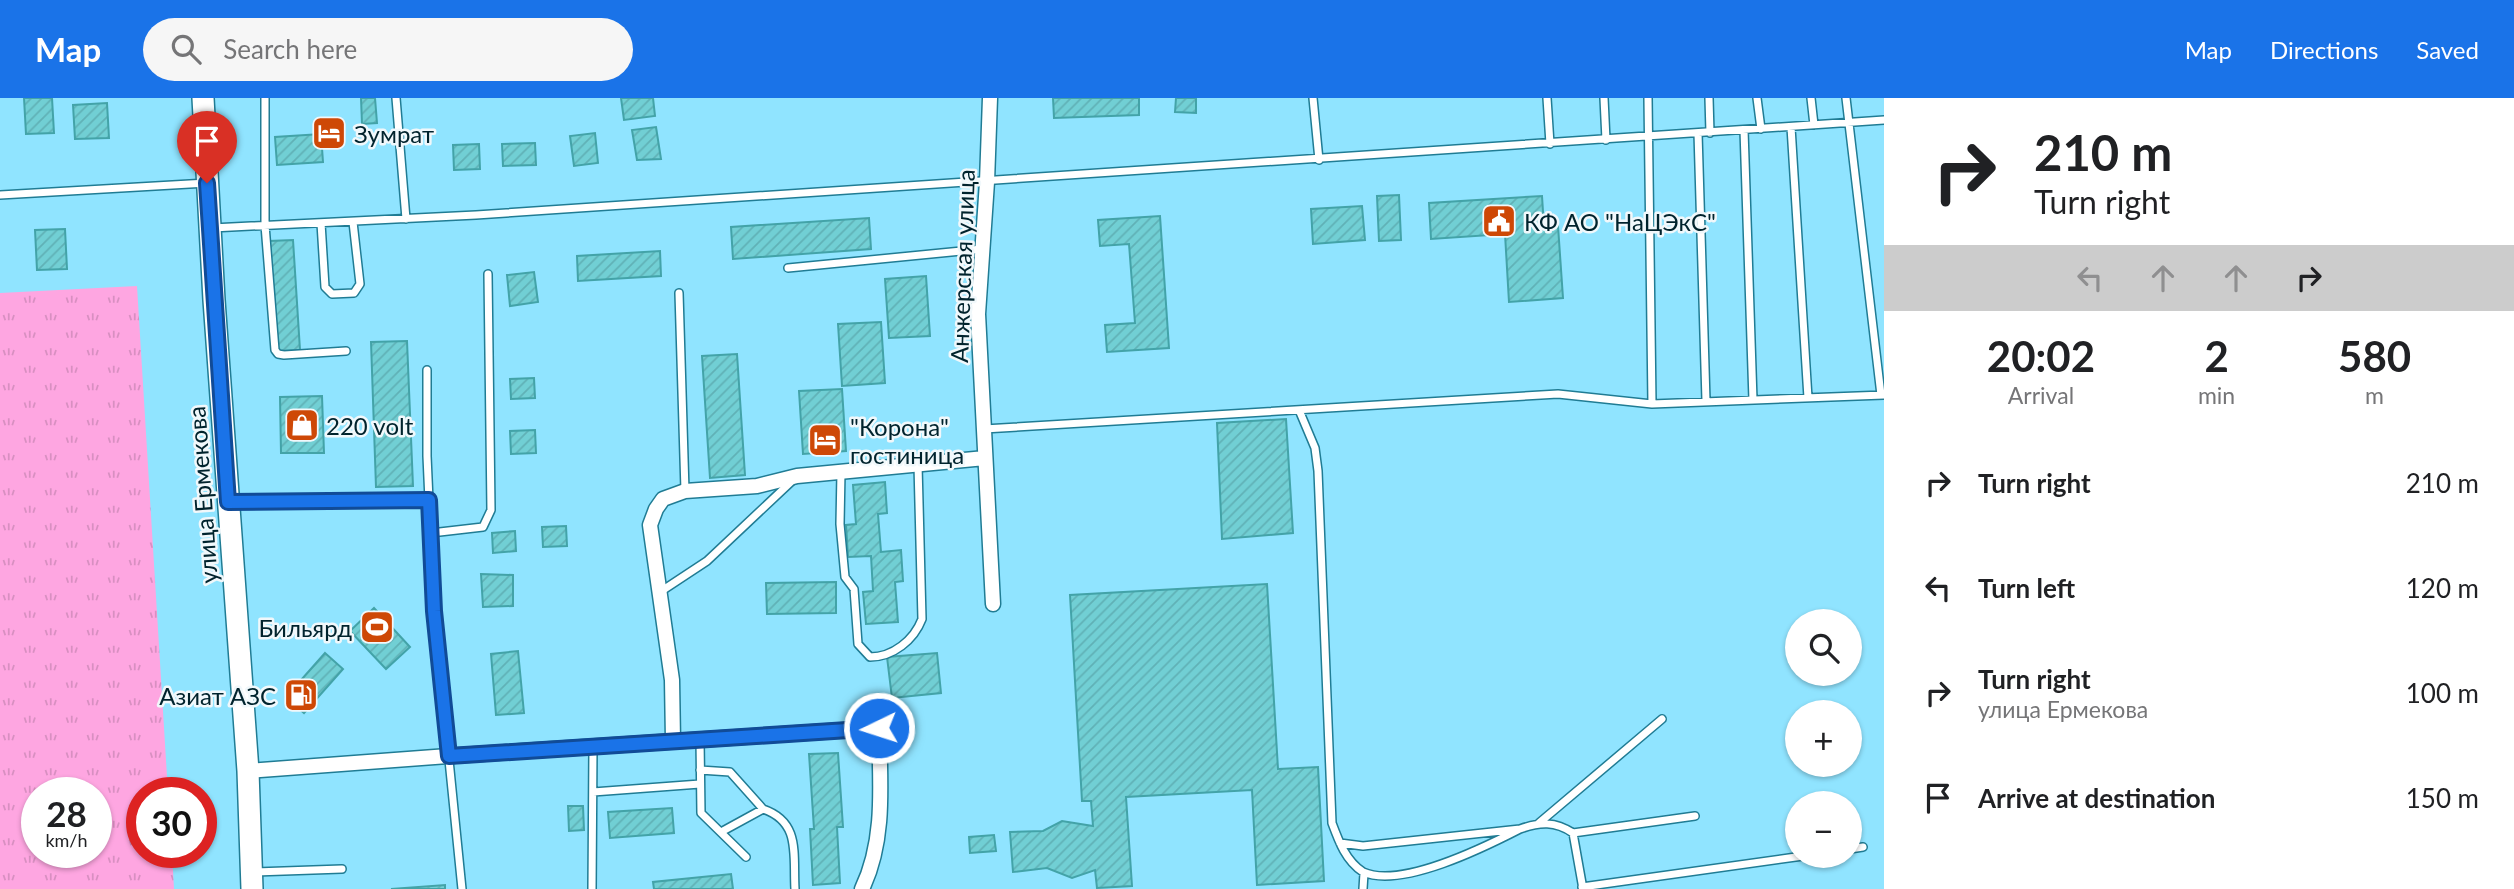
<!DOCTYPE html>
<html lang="en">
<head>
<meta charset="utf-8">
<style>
  body { margin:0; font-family:Lato,sans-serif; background:#f6f6f6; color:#202124; height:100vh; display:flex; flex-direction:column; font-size:26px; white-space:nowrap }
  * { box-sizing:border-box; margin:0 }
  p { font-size:23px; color:#757577 }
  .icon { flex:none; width:38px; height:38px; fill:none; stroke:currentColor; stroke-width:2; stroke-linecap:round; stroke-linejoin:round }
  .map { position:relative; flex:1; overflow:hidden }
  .sheet { display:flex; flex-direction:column; background:#fff; width:630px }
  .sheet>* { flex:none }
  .banner { background:#fff; color:#202124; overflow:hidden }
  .controls { position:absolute; left:1785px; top:511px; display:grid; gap:14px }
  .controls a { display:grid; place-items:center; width:77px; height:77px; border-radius:50%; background:#fff; box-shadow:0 2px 5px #0004; font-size:35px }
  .speed { position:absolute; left:21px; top:679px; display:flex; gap:14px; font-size:35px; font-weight:700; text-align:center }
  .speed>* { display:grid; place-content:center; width:91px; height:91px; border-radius:50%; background:#fff; box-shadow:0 2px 5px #0004; line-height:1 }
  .speed small { font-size:18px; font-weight:400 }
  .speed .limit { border:10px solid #d22; background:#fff; color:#111 }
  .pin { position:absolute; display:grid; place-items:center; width:60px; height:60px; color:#fff; margin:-72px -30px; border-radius:50% 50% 50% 0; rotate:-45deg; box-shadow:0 0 7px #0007 }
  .pin .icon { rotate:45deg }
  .me { position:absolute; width:77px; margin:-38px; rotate:266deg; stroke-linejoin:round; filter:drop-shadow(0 0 5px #0008) }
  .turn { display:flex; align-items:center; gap:24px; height:147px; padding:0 35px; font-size:32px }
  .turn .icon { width:91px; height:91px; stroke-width:2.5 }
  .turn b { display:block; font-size:49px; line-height:60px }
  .lanes { display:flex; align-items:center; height:66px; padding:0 35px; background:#0003; justify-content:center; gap:35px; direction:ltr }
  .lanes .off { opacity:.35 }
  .eta { display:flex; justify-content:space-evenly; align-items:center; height:119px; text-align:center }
  .eta b { font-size:42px; font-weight:700; line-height:49px }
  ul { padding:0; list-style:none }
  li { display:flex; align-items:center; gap:21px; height:105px; padding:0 35px }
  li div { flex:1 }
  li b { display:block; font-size:26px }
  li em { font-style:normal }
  header { display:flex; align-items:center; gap:42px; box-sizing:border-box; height:98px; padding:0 35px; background:#1a73e8; color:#fff }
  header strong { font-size:33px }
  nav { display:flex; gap:38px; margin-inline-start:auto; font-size:24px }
  .search { width:490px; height:63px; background:#f6f6f6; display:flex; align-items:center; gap:18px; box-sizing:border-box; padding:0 24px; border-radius:38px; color:#757577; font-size:26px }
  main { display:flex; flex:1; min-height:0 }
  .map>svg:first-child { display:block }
  .park { fill:url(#park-tufts); fill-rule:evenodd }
  .building { fill:url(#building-hatch); stroke:#43a3a8; stroke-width:2 }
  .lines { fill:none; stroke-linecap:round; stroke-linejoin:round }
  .lane-casing { stroke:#207c94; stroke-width:10 }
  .street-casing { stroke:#207c94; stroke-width:17 }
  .secondary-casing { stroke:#207c94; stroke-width:24 }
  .lane { stroke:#fff; stroke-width:7 }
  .street { stroke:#fff; stroke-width:14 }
  .secondary { stroke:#fff; stroke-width:21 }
  .route-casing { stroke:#114b97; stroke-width:18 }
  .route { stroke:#1a73e8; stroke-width:12 }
  .labels { text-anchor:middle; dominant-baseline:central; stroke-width:5; stroke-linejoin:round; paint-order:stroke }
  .poi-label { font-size:24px; fill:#00232d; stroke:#f1f8fb; text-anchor:start }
  .street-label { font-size:24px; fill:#00232d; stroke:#f1f8fb }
</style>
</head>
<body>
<header>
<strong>Map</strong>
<div class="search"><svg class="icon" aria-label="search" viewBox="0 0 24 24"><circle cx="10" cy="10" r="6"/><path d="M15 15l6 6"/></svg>Search here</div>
<nav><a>Map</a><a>Directions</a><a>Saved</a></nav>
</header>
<main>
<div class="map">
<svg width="1884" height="791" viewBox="0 0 1884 791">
  <defs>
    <pattern id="park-tufts" width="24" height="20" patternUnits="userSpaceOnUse" patternTransform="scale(1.75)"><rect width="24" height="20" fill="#fea6e1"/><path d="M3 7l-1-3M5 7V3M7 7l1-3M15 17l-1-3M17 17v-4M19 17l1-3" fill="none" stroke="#d88fc1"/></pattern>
    <pattern id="building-hatch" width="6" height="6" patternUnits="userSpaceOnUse" patternTransform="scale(1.75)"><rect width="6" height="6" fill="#71cfd4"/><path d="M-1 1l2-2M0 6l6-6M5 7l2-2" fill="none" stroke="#60b1b6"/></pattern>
  </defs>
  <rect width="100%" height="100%" fill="#90e4ff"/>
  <path class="park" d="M137 188 168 695H142V754H172L174 791H0V195ZM37 695H96V754H37Z"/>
  <path class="building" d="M24 0H52L54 35 26 36Z
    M361 0H375L377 25 362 26Z
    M621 0H653L655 18 624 22Z
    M1053 0H1139V17L1054 20Z
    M1176 0H1196V15L1175 14Z
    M107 5 109 40 75 41 73 7Z
    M656 29 661 61 637 62 632 32Z
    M595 35 598 65 574 68 570 38Z
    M321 36 323 64 277 67 275 39Z
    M535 45 536 67 503 68 502 46Z
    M479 46 480 71 454 72 453 47Z
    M1399 97 1401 142 1379 143 1377 98Z
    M1542 98 1544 129 1558 128 1563 200 1509 204 1505 136 1431 141 1429 105Z
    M1362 108 1365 142 1313 146 1311 111Z
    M1160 118 1169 250 1107 254 1105 227 1135 225 1129 146 1100 148 1098 122Z
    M869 120 871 151 733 161 731 129Z
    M65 131 67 171 37 172 35 132Z
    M293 142 300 252 277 253 269 143Z
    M660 153 661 178 578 183 577 158Z
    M534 174 538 204 510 208 507 177Z
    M926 178 930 238 889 240 885 181Z
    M881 224 885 285 842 288 838 226Z
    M407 243 413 388 376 389 371 244Z
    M737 256 745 377 710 380 702 258Z
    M534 280 535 300 511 301 510 281Z
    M842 291 846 353 803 356 799 293Z
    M322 298 324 355H281L280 299Z
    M1286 321 1293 435 1222 441 1217 325Z
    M535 332 536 355 511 356 510 333Z
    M885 384 887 415 878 416 881 454 901 452 903 483 895 484 898 524 866 526 863 494 873 493 871 458 848 459 846 427 856 426 853 387Z
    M566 428 567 448 543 449 542 429Z
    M515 433 516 453 493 455 492 435Z
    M481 476 513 477V508L483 509Z
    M836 484V515L767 516 766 485Z
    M1267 486 1278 671 1318 669 1324 783 1257 787 1252 692 1126 699 1132 788 1097 790 1095 772 1072 780 1047 770 1013 774 1010 734 1043 733 1062 723 1093 728 1091 703H1082L1070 497Z
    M374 510 410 549 386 571 350 533Z
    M518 553 524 615 496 617 491 556Z
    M325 555 343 571 304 615 286 599Z
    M937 555 941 595 892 600 887 559Z
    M838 655 843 729H837L840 785 813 787 810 731H814L809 656Z
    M568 708H583L584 732 569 733Z
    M672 710 674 735 610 740 608 714Z
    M994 737 996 753 970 755 969 739Z
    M731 776 733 791H654L653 784Z
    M445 787V791H391Z"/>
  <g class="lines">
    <g class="lane-casing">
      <path id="lane" d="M265 0V127L275 252 278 256 284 257 346 253
        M396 0 406 121
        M1313 0 1319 62
        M1547 0 1550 46
        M1604 0 1606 42
        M1648 0 1652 306
        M1709 0 1710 35
        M1757 0 1761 31
        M1811 0 1814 27
        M1846 0 1881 297
        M1791 29 1808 300
        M1744 32 1753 302
        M1698 35 1706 303
        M0 97 207 85
        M321 125 325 189 332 196 354 195 360 186 353 124
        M212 130 476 117 1884 22
        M788 170 982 151
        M679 195 685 393
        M427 272V358L434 513 462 791
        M1299 312 1315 350 1318 373 1332 725C1339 744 1346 763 1363 774 1401 791 1485 749 1520 731
        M984 331 1558 296 1652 306 1884 297
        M841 374 840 426 845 479 854 491 858 546 870 559C893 559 914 542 922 521L918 367
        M231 404 429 402
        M431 435 483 429 491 412 488 176
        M660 494 707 463 793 382
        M700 642 701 715 746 759
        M700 672 730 674 763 711
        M593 694 700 686
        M1539 725 1662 621
        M721 734 763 711C801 724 793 756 795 791
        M1573 735 1695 718
        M1340 745 1363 748 1520 731C1540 724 1555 723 1573 735L1583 791
        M1850 751 1863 749
        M255 774 342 771
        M1582 789 1803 758
        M592 791 593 649
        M1363 791 1364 775"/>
    </g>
    <g class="street-casing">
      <path id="street" d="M990 0 987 84 978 216 993 506
        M673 643 672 582 650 427 656 411 663 401 685 393 757 388 797 378 985 360
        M248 673 448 658 879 630C880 684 886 741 862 791"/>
    </g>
    <g class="secondary-casing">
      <path id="secondary" d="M203 0 214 202 248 673 252 791"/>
    </g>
    <use href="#lane" class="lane"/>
    <use href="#street" class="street"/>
    <use href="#secondary" class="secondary"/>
  </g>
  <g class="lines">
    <g class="route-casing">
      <path id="route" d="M207 85 228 404 429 402 434 513 449 658 879 630"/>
    </g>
    <use href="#route" class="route"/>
  </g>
  <defs>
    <g id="hotel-square" transform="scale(1.75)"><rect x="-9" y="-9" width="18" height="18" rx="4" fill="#ce4806" stroke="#f1f8fb"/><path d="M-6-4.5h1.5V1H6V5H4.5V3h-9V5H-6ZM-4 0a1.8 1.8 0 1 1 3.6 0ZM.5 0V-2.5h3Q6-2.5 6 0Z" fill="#fff"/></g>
    <g id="civic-square" transform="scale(1.75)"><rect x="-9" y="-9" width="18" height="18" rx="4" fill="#ce4806" stroke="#f1f8fb"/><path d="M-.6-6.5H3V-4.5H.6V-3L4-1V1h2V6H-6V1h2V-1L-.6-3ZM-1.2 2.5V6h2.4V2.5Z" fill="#fff"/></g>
    <g id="shop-square" transform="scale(1.75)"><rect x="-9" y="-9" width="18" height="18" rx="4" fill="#ce4806" stroke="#f1f8fb"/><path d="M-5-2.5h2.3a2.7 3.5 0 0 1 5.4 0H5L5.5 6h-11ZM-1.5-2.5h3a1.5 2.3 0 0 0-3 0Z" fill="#fff"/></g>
    <g id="stadium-square" transform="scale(1.75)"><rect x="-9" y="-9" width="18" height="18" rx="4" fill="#ce4806" stroke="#f1f8fb"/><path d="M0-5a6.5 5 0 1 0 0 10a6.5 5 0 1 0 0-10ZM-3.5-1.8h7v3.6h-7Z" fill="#fff"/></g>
    <g id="fuel-square" transform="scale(1.75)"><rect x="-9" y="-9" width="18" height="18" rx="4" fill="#ce4806" stroke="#f1f8fb"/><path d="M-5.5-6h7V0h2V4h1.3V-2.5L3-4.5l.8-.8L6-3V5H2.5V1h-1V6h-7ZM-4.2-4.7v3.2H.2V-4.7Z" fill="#fff"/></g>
  </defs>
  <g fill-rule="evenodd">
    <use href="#hotel-square" x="329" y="35"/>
    <use href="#civic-square" x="1499" y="123"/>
    <use href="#shop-square" x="302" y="327"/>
    <use href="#hotel-square" x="825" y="342"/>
    <use href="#stadium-square" x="377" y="529"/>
    <use href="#fuel-square" x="301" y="597"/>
  </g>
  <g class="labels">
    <g class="poi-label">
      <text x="354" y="35">Зумрат</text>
      <text x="1524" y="123">КФ АО "НаЦЭкС"</text>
      <text x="326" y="327">220 volt</text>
      <text x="850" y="328">"Корона"<tspan x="850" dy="28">гостиница</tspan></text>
      <text x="352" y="529" text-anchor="end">Бильярд</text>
      <text x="276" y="597" text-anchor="end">Азиат АЗС</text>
    </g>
    <g class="street-label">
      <text transform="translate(962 168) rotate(-88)">Анжерская улица</text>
      <text transform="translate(202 397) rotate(-94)">улица Ермекова</text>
    </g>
  </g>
</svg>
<div class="controls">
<a><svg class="icon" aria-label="search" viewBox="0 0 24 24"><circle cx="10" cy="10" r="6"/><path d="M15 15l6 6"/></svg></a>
<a>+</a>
<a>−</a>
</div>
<div class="speed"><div>28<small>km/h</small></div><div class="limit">30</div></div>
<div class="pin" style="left:207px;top:85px;background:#d93025"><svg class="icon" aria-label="arrive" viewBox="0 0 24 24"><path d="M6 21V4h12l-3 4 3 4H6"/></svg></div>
<svg class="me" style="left:879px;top:630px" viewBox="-20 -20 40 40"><circle r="17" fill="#1a73e8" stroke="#fff" stroke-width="3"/><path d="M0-11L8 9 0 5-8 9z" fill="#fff"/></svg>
</div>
<section class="sheet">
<div class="banner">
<div class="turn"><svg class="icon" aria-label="right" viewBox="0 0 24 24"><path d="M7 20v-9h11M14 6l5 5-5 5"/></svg><div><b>210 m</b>Turn right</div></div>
<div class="lanes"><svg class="icon off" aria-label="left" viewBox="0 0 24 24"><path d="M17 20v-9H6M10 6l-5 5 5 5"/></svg><svg class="icon off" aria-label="ahead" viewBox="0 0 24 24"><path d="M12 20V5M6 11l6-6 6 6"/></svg><svg class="icon off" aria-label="ahead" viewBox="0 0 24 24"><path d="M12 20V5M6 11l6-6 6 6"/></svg><svg class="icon" aria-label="right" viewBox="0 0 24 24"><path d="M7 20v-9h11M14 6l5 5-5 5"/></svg></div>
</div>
<div class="eta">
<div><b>20:02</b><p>Arrival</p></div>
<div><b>2</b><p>min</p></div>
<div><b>580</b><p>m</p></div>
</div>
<ul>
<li><svg class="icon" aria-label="right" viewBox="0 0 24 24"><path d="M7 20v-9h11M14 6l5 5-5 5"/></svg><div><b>Turn right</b></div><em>210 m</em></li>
<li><svg class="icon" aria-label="left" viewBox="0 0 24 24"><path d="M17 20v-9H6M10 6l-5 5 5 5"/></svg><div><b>Turn left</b></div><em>120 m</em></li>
<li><svg class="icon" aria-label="right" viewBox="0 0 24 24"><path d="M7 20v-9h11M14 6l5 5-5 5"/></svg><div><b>Turn right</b><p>улица Ермекова</p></div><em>100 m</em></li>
<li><svg class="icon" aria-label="arrive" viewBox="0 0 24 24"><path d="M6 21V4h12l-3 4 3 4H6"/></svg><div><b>Arrive at destination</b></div><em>150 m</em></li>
</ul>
</section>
</main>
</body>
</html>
